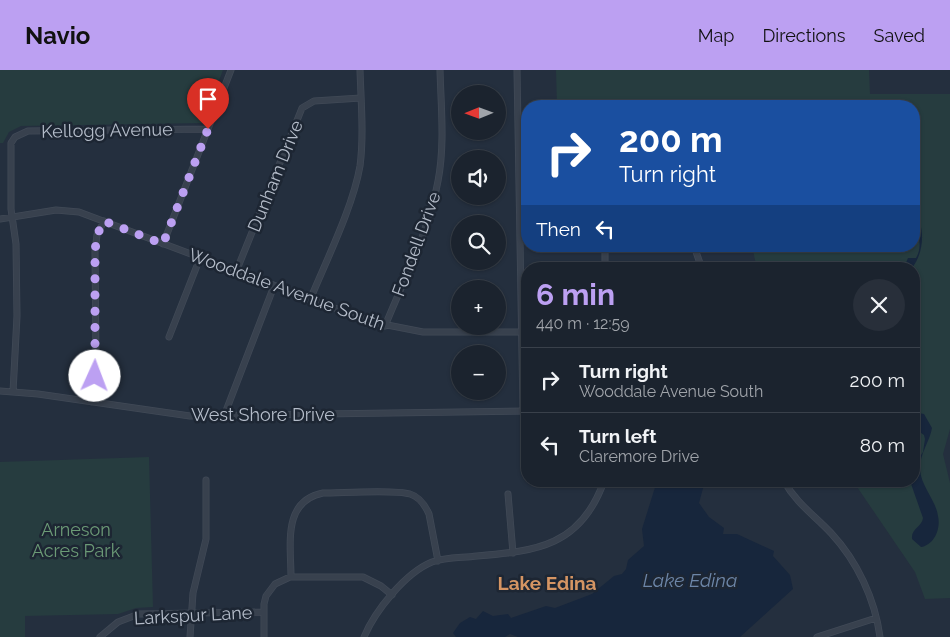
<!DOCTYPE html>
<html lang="en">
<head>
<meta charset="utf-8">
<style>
  body { margin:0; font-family:Raleway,sans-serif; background:#282f3a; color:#f1f3f6; height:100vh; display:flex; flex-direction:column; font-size:19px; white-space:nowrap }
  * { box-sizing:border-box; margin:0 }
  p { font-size:16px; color:#a0a4aa }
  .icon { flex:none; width:28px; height:28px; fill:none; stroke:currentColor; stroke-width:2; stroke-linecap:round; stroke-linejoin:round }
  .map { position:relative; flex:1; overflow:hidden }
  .side { position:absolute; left:521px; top:192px; width:399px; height:225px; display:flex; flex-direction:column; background:#1b232e; border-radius:20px; box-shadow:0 1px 4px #0004,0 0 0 1px #39404a }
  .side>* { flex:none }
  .banner { position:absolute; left:521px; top:30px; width:399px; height:152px; border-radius:20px; box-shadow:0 1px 4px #0004,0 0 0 1px #39404a; background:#1a4fa0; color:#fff; overflow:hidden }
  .needle { width:32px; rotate:269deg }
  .tools { position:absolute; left:451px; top:15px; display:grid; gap:10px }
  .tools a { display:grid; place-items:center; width:55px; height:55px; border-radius:50%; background:#1b232e; box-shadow:0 1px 4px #0004,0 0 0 1px #39404a; font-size:25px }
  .pin { position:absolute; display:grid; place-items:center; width:42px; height:42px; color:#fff; margin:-51px -21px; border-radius:50% 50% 50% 0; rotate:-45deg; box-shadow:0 0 5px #0007 }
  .pin .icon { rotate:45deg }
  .me { position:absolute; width:55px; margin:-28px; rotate:2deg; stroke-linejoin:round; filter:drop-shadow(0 0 4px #0008) }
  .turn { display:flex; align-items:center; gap:18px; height:105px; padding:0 15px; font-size:22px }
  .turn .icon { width:65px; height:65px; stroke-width:2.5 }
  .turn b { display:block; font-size:35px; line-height:42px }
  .then { display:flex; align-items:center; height:48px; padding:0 15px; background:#0003; gap:10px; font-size:19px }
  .round { display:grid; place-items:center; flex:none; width:52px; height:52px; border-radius:26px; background:#282f3a }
  .headline { display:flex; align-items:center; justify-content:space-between; height:85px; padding:0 15px }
  h1 { font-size:30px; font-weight:700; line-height:38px; color:#bca0f2 }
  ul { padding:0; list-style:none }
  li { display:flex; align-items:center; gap:15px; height:65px; padding:0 15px; border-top:1px solid #39404a }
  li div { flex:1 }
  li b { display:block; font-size:19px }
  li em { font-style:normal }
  header { display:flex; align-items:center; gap:30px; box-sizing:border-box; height:70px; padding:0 25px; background:#bca0f2; color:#111 }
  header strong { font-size:24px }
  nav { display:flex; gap:28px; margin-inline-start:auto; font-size:18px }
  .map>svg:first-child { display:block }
  .green { fill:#263c3f }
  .water { fill:#17263c }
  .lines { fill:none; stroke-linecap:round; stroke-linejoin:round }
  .minor-casing { stroke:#414a57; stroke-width:7 }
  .minor { stroke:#38414e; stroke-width:5.5 }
  .route { stroke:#bca0f2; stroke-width:9; stroke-dasharray:0 16.2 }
  .labels { text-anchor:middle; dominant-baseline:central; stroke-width:5; stroke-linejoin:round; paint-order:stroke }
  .street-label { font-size:18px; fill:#b4bcc9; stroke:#1d2633 }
  .park-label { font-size:18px; fill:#6b9a76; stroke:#1d2633 }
  .water-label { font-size:19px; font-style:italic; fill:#6d86a8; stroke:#1d2633 }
  .neighbourhood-label { font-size:19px; font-weight:bold; fill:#d59563; stroke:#1d2633 }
</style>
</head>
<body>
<header>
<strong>Navio</strong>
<nav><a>Map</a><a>Directions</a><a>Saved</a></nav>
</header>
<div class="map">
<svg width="950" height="567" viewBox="0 0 950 567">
  <rect width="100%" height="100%" fill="#242f3e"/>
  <path class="green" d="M0 0H223L203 53 21 56 9 62 3 73H0Z
    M556 0H869L870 24H950V359L943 384 950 413V528L925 529 915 502 853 411H914V199H757L752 176H914V36H557Z
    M149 387 153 537 136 538 118 544 25 546V567H0V392Z"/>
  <path class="water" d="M914 141C926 157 924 183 912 198L900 199 905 195 908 188H916C925 173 914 157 914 141Z
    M914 342 924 344 932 358C930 371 919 385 920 399 921 417 936 430 938 446 941 459 934 475 921 477L912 469C911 458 922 457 923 448L910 411H914V396L923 382 925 369 924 365 914 358Z
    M657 411H705L699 433 709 447 724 458 723 464H737L774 481 773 486 790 505 793 519 740 567H518L510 564 505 567H456L453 563 460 553 470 547 476 549 483 541 493 546 508 544 511 548 546 536 555 538 592 524 614 506 622 504 626 499 628 490 644 476 642 459Z"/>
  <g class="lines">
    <g class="minor-casing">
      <path id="minor" d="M517 0 523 341
        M519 112H528
        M0 149 56 140 79 142 372 252 423 262H522
        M163 174 231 0
        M605 176V199
        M694 176 702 199
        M236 202 302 38 314 31 361 28
        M310 230C326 191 353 137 360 96 364 65 361 32 360 0
        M385 256C404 209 429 161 438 111 445 75 441 37 440 0
        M169 267 200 188
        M0 321 38 324 190 346 528 341
        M13 322 17 246 16 174 11 139V73L15 67 28 61 208 59
        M92 332 96 292 95 181 97 165 104 151
        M224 346 274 216
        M784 411C796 433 814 445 831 463 857 491 875 529 880 567
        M508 424 513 483
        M291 507C291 475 282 431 323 423 342 423 395 419 410 424 420 427 425 435 429 444L438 491
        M100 567 118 552 139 544 263 542
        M190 567 193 523 206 469V410
        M264 567V534L266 526 275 514 290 507H363L381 516 392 525
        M364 567C375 541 405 503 432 492 446 487 462 488 477 486 537 481 581 476 604 411
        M817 567 876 548"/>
    </g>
    <use href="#minor" class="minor"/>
  </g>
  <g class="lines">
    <path class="route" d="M95 306V181L97 165 104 151 163 174 208 59"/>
  </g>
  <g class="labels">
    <g class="street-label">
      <text transform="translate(107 60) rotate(-1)">Kellogg Avenue</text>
      <text transform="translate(275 106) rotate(-68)">Dunham Drive</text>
      <text transform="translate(416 174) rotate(-70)">Fondell Drive</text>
      <text transform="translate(287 219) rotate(20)">Wooddale Avenue South</text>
      <text x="263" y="344">West Shore Drive</text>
      <text transform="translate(193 545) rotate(-3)">Larkspur Lane</text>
    </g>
    <g class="park-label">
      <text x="76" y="459">Arneson<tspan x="76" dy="21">Acres Park</tspan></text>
    </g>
    <g class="water-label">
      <text x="690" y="510">Lake Edina</text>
    </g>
    <g class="neighbourhood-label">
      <text x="547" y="513">Lake Edina</text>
    </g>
  </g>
</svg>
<div class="tools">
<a><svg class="needle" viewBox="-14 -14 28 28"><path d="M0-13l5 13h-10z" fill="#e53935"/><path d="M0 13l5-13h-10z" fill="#a0a4aa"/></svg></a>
<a><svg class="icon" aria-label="sound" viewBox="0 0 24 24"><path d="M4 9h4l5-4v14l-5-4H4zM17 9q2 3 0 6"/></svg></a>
<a><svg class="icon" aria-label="search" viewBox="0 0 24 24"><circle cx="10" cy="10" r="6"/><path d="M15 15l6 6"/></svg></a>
<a>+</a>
<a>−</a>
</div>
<div class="pin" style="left:208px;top:59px;background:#d93025"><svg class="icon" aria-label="arrive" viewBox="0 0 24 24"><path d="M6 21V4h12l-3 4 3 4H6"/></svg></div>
<svg class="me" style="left:95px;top:306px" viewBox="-20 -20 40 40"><circle r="19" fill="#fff"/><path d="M0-13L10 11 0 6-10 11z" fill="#bca0f2"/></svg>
<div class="banner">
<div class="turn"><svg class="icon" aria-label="right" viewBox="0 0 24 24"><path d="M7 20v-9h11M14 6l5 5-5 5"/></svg><div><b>200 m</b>Turn right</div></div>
<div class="then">Then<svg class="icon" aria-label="left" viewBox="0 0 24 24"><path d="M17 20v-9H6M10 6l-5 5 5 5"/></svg></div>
</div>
<section class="side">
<div class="headline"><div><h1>6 min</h1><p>440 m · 12:59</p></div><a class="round"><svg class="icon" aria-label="close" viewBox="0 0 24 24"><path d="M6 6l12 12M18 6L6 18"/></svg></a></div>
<ul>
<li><svg class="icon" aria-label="right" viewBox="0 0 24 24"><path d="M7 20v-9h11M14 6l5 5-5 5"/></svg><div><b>Turn right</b><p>Wooddale Avenue South</p></div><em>200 m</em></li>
<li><svg class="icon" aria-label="left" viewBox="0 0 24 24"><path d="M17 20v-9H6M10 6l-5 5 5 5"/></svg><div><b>Turn left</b><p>Claremore Drive</p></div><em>80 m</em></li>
</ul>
</section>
</div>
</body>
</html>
